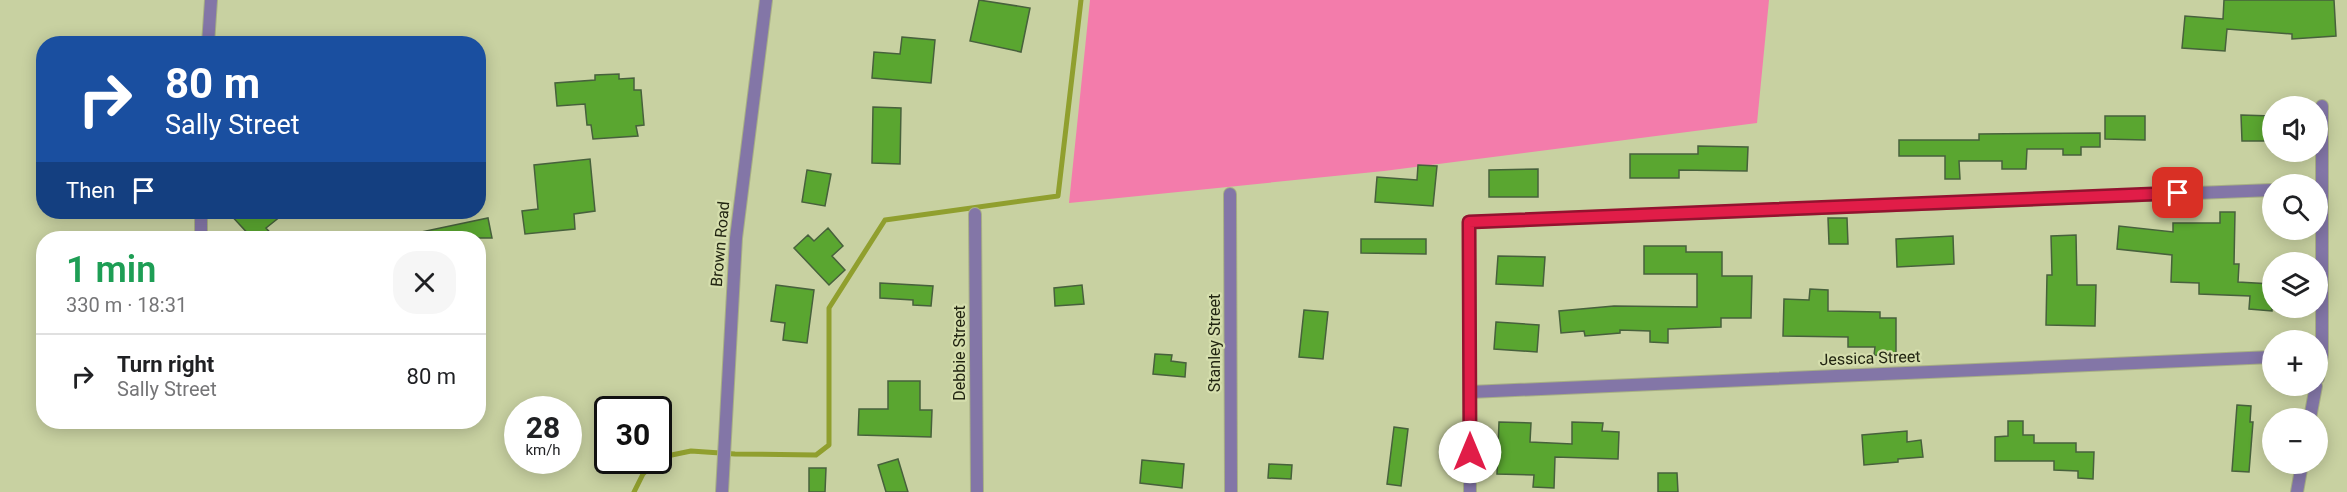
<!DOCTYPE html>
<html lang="en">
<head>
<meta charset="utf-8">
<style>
  body { margin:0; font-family:Roboto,sans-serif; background:#f6f6f6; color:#202124; height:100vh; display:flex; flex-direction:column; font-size:22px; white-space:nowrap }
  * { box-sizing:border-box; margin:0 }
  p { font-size:20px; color:#757577 }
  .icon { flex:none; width:33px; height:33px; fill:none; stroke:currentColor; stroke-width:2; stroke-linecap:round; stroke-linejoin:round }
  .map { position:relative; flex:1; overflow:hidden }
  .panel { position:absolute; left:36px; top:231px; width:450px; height:198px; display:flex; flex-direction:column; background:#fff; border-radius:24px; box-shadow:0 3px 15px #0003 }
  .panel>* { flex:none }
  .guide { position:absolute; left:36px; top:36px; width:450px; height:183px; border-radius:24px; box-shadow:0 3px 15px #0003; background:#1a4fa0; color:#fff; overflow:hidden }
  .tools { position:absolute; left:2262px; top:96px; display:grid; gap:12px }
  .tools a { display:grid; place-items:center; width:66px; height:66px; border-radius:50%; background:#fff; box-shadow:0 3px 15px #0003; font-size:30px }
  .speed { position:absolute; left:504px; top:396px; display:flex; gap:12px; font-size:30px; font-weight:700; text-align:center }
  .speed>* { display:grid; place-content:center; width:78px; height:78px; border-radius:50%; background:#fff; box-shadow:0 3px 15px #0003; line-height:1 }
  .speed small { font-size:15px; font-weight:400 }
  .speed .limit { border:3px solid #111; border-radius:9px; background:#fff; color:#111 }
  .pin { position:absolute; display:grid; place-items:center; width:51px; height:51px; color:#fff; margin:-26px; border-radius:12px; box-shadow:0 3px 9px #0006 }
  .me { position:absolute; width:66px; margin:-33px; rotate:0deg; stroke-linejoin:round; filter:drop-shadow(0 0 4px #0008) }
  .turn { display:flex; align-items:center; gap:21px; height:126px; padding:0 30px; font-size:27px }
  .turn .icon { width:78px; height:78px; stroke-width:2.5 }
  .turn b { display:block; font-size:42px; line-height:51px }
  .then { display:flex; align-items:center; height:57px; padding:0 30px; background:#0003; gap:12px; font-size:22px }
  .round { display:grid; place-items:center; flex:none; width:63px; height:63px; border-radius:24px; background:#f6f6f6 }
  .head { display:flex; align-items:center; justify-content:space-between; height:102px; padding:0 30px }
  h1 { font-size:36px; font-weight:600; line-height:45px; color:#1e9e55 }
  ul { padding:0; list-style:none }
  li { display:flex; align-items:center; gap:18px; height:84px; padding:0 30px; border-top:2px solid #e0e0e0 }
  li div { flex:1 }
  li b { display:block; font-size:22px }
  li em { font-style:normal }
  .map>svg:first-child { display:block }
  .green { fill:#f37cab }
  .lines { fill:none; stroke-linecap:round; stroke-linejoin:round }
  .stream { stroke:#909f2e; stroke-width:5 }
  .building { fill:#5aa630; stroke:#47613c; stroke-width:1.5 }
  .minor-casing { stroke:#a7af84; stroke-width:14 }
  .minor { stroke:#8376a7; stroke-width:12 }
  .route-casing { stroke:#92132f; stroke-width:15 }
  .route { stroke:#e11d48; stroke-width:10 }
  .labels { text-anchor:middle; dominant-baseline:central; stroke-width:4.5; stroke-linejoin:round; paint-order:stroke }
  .street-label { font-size:16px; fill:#222512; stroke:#d5dead }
</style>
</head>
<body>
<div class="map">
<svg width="2347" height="492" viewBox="0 0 2347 492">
  <rect width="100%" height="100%" fill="#c8d1a1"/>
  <path class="green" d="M1090 0H1769L1757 123 1384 171 1069 203Z"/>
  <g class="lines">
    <path class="stream" d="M658 460 662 457 691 451 735 454 816 455 829 445V308L885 220 1058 196 1081 0
      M634 492 643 474 658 460"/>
  </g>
  <path class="building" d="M979 0 1030 8 1021 52 970 41Z
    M2224 0H2334L2336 36 2292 39V34L2227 29 2225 51 2182 48 2185 16 2223 19Z
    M902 37 935 40 931 83 872 78 874 52 900 54Z
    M619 74V79L634 78V90H641L644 125 636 126 638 136 593 139 591 125H587L585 104 557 106 555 83 595 80V75Z
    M873 107 901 108 900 164 872 163Z
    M2241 115 2272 116V141H2242Z
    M2105 116H2145V140L2105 139Z
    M2100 133V147H2081V155H2063V149H2027L2026 169H2002V161H1959L1960 179H1945V156H1899V140H1979V134Z
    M1698 146 1748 147 1747 171 1679 170V178H1630V154H1698Z
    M590 159 595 211 574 214 575 229 525 234 522 211 538 209 534 165Z
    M1418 165 1437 166 1433 206 1375 202 1377 177 1417 180Z
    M1538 169V197H1489V170Z
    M807 170 831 174 825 206 802 202Z
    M228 212H286L266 228 275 238H252Z
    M2220 212H2235L2234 264H2239L2238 282 2272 284V311L2249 309 2250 296 2199 294V283L2171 282 2172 255 2117 249 2119 226 2173 232V223H2220Z
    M488 218 492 238H422L421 232Z
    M1828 218H1847L1848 244H1829Z
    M828 228 843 246 832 256 845 270 829 285 794 248 808 235 814 241Z
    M2076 235 2077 285H2096L2095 326 2046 325 2047 275H2052L2051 236Z
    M1953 236 1954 264 1897 267 1896 239Z
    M1361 239H1426V254L1361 253Z
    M1644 246H1686V252H1722V276H1752L1751 318H1721V327L1668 329V343L1650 342V331L1620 330V333L1585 336 1584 331 1561 333 1559 311 1614 306 1697 307V274H1644Z
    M1498 256 1545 257 1543 286 1496 284Z
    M880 283 933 286 931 306 913 305V300L880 298Z
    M776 285 814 290 807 343 783 340 785 323 771 321Z
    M1082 285 1084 304 1055 306 1054 288Z
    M1810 289 1828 290V311L1880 312V318H1896V356L1874 355 1875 347H1848V337L1783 336 1784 299 1809 300Z
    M1304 310 1328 312 1323 359 1299 357Z
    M1496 322 1539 325 1537 352 1494 349Z
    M1155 354 1172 355 1171 361 1186 363 1185 377 1153 374Z
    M888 381H920V410H932L931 437 858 435 859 409H888Z
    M2237 405 2251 406 2250 422H2253L2249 472 2232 471Z
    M2008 421H2023V435H2034V443H2076V452H2094L2093 479 2078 478V471L2054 470V461H1995V437L2008 436Z
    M1499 422 1531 423 1530 442 1572 444V422L1603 423 1602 431 1619 432 1618 459 1555 457 1554 488 1533 487 1534 475 1497 474Z
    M1394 427 1408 429 1401 486 1387 484Z
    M1907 431V442L1921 440 1923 457 1898 459V462L1864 465 1862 435Z
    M898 459 908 492H886L878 465Z
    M1142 460 1184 464 1182 488 1140 483Z
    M1269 464 1292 465 1291 479 1268 478Z
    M809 468H826L825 492H809Z
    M1658 473H1677L1678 492H1658Z"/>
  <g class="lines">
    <g class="minor-casing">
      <path id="minor" d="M208 44 211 0
        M1230 194 1231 492
        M975 214 977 492
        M201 238V212
        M2318 378 2322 355V106
        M1470 392 2272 357
        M2310 418 2316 386
        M722 492 736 238 766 0
        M1470 492 1469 222 2272 190
        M2297 492 2302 464"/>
    </g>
    <use href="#minor" class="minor"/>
  </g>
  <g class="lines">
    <g class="route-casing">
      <path id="route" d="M1470 452 1469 222 2178 193"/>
    </g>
    <use href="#route" class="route"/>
  </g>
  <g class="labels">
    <g class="street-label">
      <text transform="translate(720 244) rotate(-85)">Brown Road</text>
      <text transform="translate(1214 343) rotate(-90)">Stanley Street</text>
      <text transform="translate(959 353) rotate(-90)">Debbie Street</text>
      <text transform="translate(1870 358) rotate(-2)">Jessica Street</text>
    </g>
  </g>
</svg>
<div class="tools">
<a><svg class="icon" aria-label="sound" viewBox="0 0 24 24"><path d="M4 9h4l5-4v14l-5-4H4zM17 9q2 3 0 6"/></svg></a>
<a><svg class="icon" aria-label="search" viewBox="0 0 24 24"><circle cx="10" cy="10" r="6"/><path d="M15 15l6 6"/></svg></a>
<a><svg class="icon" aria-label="layers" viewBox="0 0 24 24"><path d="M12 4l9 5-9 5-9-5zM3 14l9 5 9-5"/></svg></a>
<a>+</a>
<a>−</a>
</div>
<div class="speed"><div>28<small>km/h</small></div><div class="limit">30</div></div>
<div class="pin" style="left:2178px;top:193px;background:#d93025"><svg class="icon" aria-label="arrive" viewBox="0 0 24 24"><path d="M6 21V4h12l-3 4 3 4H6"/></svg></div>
<svg class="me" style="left:1470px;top:452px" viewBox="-20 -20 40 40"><circle r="19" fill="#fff"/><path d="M0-13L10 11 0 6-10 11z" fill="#e11d48"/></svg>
<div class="guide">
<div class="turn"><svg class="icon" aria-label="right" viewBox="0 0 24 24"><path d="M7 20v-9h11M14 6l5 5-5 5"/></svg><div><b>80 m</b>Sally Street</div></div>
<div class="then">Then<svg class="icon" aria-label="arrive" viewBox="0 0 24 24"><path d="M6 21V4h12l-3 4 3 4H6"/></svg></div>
</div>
<section class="panel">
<div class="head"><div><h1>1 min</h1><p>330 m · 18:31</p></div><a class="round"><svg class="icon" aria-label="close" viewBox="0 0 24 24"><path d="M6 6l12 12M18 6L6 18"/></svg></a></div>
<ul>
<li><svg class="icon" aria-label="right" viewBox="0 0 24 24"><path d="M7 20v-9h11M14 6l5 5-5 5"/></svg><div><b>Turn right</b><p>Sally Street</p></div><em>80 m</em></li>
</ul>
</section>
</div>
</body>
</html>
